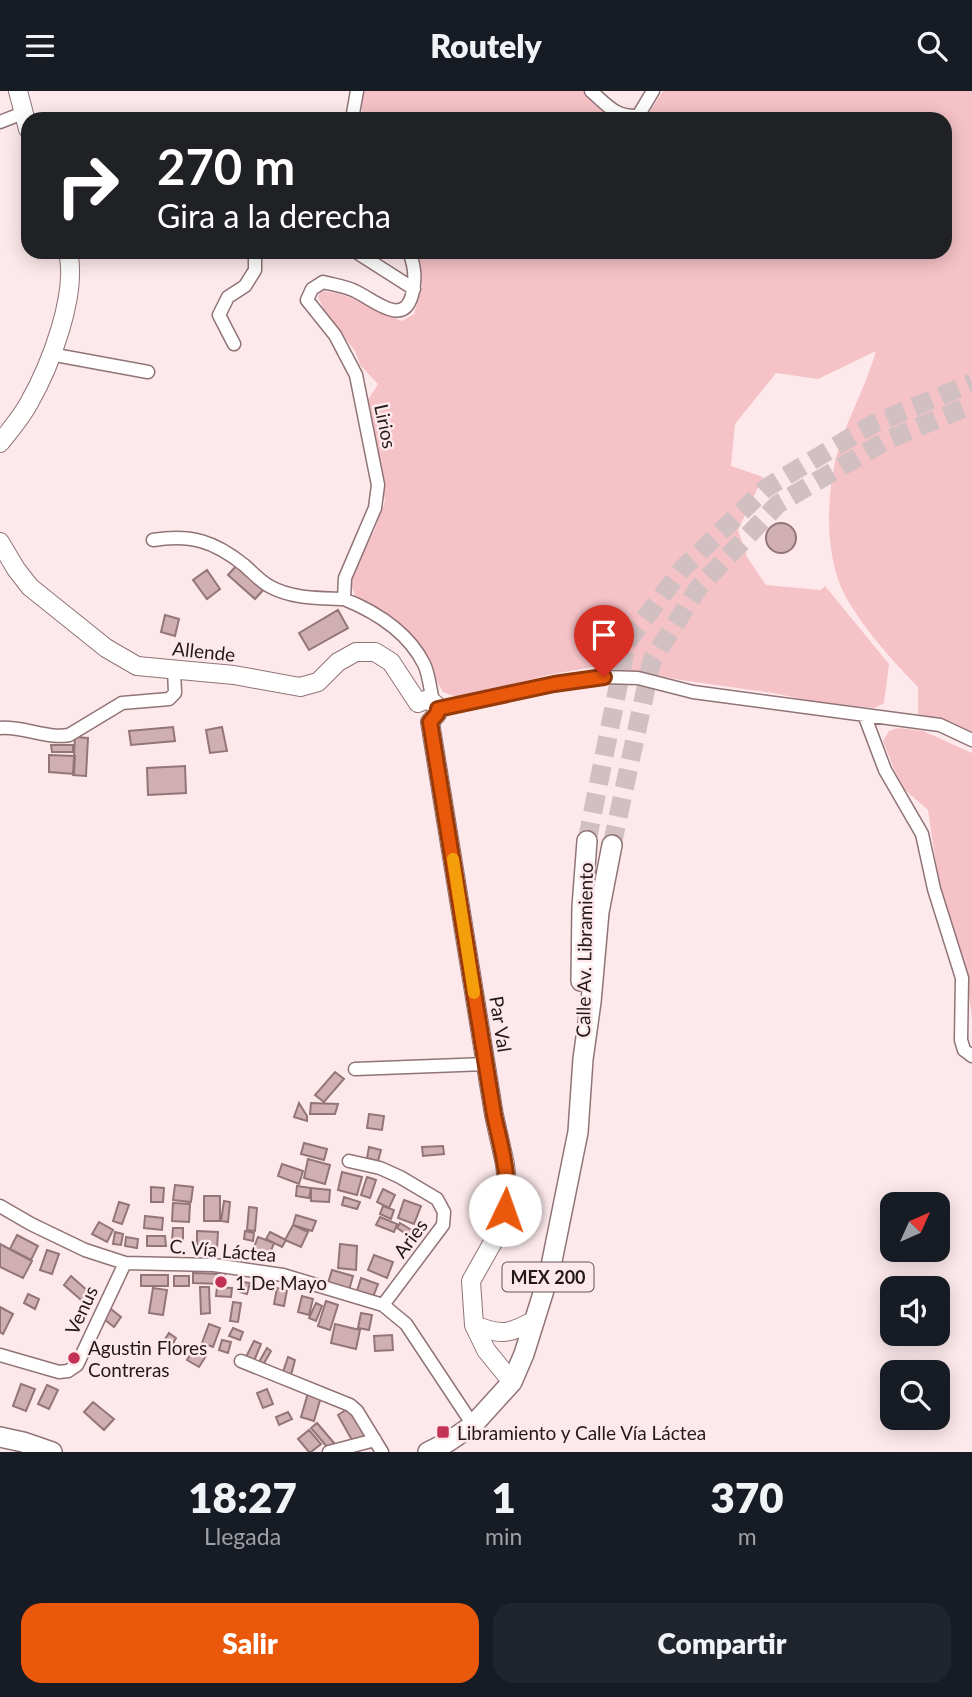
<!DOCTYPE html>
<html lang="es">
<head>
<meta charset="utf-8">
<style>
  body { margin:0; font-family:Lato,sans-serif; background:#20242c; color:#f1f3f6; height:100vh; display:flex; flex-direction:column; font-size:26px; white-space:nowrap }
  * { box-sizing:border-box; margin:0 }
  p { font-size:23px; color:#9ea1a6 }
  .icon { flex:none; width:38px; height:38px; fill:none; stroke:currentColor; stroke-width:2; stroke-linecap:round; stroke-linejoin:round }
  .map { position:relative; height:1361px; overflow:hidden }
  .side { display:flex; flex-direction:column; background:#171b24; flex:1 }
  .side>* { flex:none }
  .banner { position:absolute; left:21px; top:21px; width:931px; height:147px; border-radius:21px; box-shadow:0 4px 18px #0003; background:#202124; color:#fff; overflow:hidden }
  .needle { width:46px; rotate:45deg }
  .tools { position:absolute; left:880px; top:1101px; display:grid; gap:14px }
  .tools a { display:grid; place-items:center; width:70px; height:70px; border-radius:14px; background:#171b24; box-shadow:0 4px 18px #0003; font-size:35px }
  .pin { position:absolute; display:grid; place-items:center; width:60px; height:60px; color:#fff; margin:-72px -30px; border-radius:50% 50% 50% 0; rotate:-45deg; box-shadow:0 0 7px #0007 }
  .pin .icon { rotate:45deg }
  .me { position:absolute; width:77px; margin:-38px; rotate:3deg; stroke-linejoin:round; filter:drop-shadow(0 0 5px #0008) }
  .turn { display:flex; align-items:center; gap:24px; height:147px; padding:0 21px; font-size:32px }
  .turn .icon { width:91px; height:91px; stroke-width:2.5 }
  .turn b { display:block; font-size:49px; line-height:60px }
  .eta { display:flex; justify-content:space-evenly; align-items:center; height:119px; text-align:center }
  .eta b { font-size:42px; font-weight:800; line-height:49px }
  .cta { display:flex; gap:14px; margin-top:auto; padding:14px 21px }
  .cta a { flex:1; height:80px; border-radius:21px; background:#ea580c; color:#fff; font-size:28px; font-weight:800; line-height:80px; text-align:center }
  .cta a+a { background:#20242c; color:#f1f3f6 }
  header { display:flex; justify-content:space-between; align-items:center; height:91px; padding:0 21px; background:#171b24; font-size:32px; font-weight:800 }
  .map>svg:first-child { display:block }
  .green { fill:#f5c2c7 }
  .building { fill:#d0afb2; stroke:#937578; stroke-width:2 }
  .lines { fill:none; stroke-linecap:round; stroke-linejoin:round }
  .primary-tunnel { stroke:#d2bfc1; stroke-width:19; stroke-dasharray:19 10; stroke-linecap:butt }
  .street-casing { stroke:#917376; stroke-width:15 }
  .secondary-casing { stroke:#917376; stroke-width:20 }
  .primary-casing { stroke:#917376; stroke-width:22 }
  .street { stroke:#fff; stroke-width:12 }
  .secondary { stroke:#fff; stroke-width:18 }
  .primary { stroke:#fff; stroke-width:19 }
  .route-casing { stroke:#983908; stroke-width:18 }
  .route { stroke:#ea580c; stroke-width:12 }
  .slow { stroke:#f59e0b; stroke-width:12 }
  .poi-dot { fill:#c23254; stroke:#fde9eb; stroke-width:2.5 }
  .labels { text-anchor:middle; dominant-baseline:central; stroke-width:5; stroke-linejoin:round; paint-order:stroke }
  .shield { fill:#fde9eb; stroke:#655759; stroke-width:2 }
  .shield-label { font-size:18px; font-weight:bold; fill:#24191a }
  .street-label { font-size:19px; fill:#24191a; stroke:#fde9eb }
  .poi-label { font-size:19px; fill:#24191a; stroke:#fde9eb; text-anchor:start }
</style>
</head>
<body>
<header><svg class="icon" aria-label="menu" viewBox="0 0 24 24"><path d="M4 6h16M4 12h16M4 18h16"/></svg>Routely<svg class="icon" aria-label="search" viewBox="0 0 24 24"><circle cx="10" cy="10" r="6"/><path d="M15 15l6 6"/></svg></header>
<div class="map">
<svg width="972" height="1361" viewBox="0 0 972 1361">
  <rect width="100%" height="100%" fill="#fde9eb"/>
  <path class="green" d="M360 0H583L612 28H364L359 4Z
    M663 0H972V642L952 631 918 623V596C893 571 865 539 847 508 825 470 826 413 835 371 843 336 866 296 876 260L818 288 776 282 735 333 731 375 763 386 738 439 747 466 766 494 821 499 825 495 889 573 884 612 874 617 816 611 773 602 681 589 604 574 548 584 459 607 443 601 415 554 386 523 356 506 349 490 375 438 385 410 368 309 378 293 360 274 355 260 325 221 318 206 321 200C351 202 375 219 402 230L414 223 422 195 414 161H945V28H645Z
    M898 637 923 640 972 662V927L967 890 941 806 928 719 904 698 894 678 883 650 889 640Z"/>
  <path class="building" d="M766 447a15 15 0 1 1 30 0a15 15 0 1 1-30 0Z
    M237 474 265 497 255 508 228 484Z
    M207 479 220 498 207 508 193 489Z
    M338 519 348 537 309 559 299 542Z
    M165 524 179 528 175 545 161 541Z
    M173 636 175 650 131 654 129 640Z
    M222 636 227 660 210 662 206 639Z
    M75 646 88 647 86 685 73 684Z
    M51 654H73V661H52Z
    M49 664 75 665 74 683 49 681Z
    M185 675 186 702 148 704 147 677Z
    M335 981 344 988 324 1011 315 1004Z
    M299 1012 307 1025V1030L294 1026Z
    M311 1012 338 1013 335 1023H310Z
    M369 1023 384 1025 382 1039 367 1037Z
    M304 1052 327 1058 324 1069 301 1063Z
    M443 1055 444 1063 423 1065 422 1056Z
    M369 1056 381 1059 378 1070 367 1067Z
    M308 1068 330 1074 325 1093 304 1087Z
    M282 1073 303 1080 299 1093 278 1085Z
    M342 1081 362 1086 357 1104 338 1099Z
    M367 1086 376 1089 370 1107 361 1104Z
    M175 1094 193 1096 191 1111 173 1109Z
    M297 1095 311 1097 309 1107 296 1105Z
    M151 1096 164 1097 163 1111H151Z
    M311 1097 330 1099 329 1111 311 1110Z
    M383 1098 395 1104 389 1117 377 1111Z
    M204 1105H220V1130H204Z
    M344 1106 360 1111 357 1118 342 1114Z
    M404 1109 421 1115 414 1133 398 1127Z
    M224 1110 230 1111 228 1131 221 1130Z
    M119 1111 129 1114 122 1133 113 1130Z
    M173 1112 190 1113 189 1131 172 1130Z
    M383 1115 394 1119 391 1128 380 1123Z
    M249 1116 257 1117 255 1140 247 1139Z
    M296 1124 316 1130 312 1140 293 1134Z
    M145 1125 163 1127 162 1139 144 1137Z
    M380 1126 397 1133 394 1141 376 1134Z
    M99 1131 113 1139 107 1151 92 1143Z
    M400 1132 413 1140 409 1145 397 1137Z
    M293 1134 308 1141 301 1156 285 1149Z
    M173 1137H183V1150H172Z
    M197 1140 218 1141 217 1157 197 1156Z
    M245 1140 254 1142 253 1150 244 1148Z
    M115 1141 123 1143 121 1154 113 1153Z
    M270 1141 286 1149 282 1156 266 1148Z
    M17 1144 38 1155 31 1169 10 1158Z
    M147 1145H165L166 1155H147Z
    M126 1146 138 1148 137 1157 125 1155Z
    M258 1146 274 1152 269 1165 253 1159Z
    M0 1153 32 1170 23 1187 0 1176Z
    M340 1153 357 1155 356 1179 338 1177Z
    M47 1159 59 1163 52 1183 40 1179Z
    M374 1164 393 1171 387 1187 368 1179Z
    M332 1179 353 1185 349 1199 328 1192Z
    M193 1182 225 1183 224 1193 193 1192Z
    M141 1184H168V1195H141Z
    M71 1185 89 1201 81 1209 64 1194Z
    M174 1185H189V1195H174Z
    M361 1187 378 1193 373 1206 357 1200Z
    M243 1191 250 1192 247 1203 240 1201Z
    M200 1196H209L210 1222 201 1223Z
    M217 1196 232 1197 231 1206 216 1205Z
    M153 1197 167 1199 163 1224 149 1222Z
    M277 1197 287 1199 284 1215 274 1213Z
    M28 1203 39 1208 35 1218 24 1212Z
    M302 1205 313 1208 309 1224 298 1221Z
    M326 1210 338 1214 330 1239 318 1235Z
    M233 1211 241 1212 238 1231 230 1230Z
    M316 1212 322 1215 316 1230 309 1227Z
    M0 1216 13 1223 3 1243 0 1241Z
    M111 1218 121 1226 114 1236 104 1228Z
    M361 1222 372 1224 369 1239 358 1237Z
    M209 1233 220 1237 213 1256 202 1252Z
    M335 1233 360 1239 356 1258 331 1252Z
    M233 1237 243 1241 240 1249 229 1245Z
    M169 1242 176 1247 170 1258 162 1253Z
    M392 1244 393 1259 375 1260 374 1245Z
    M222 1249 231 1251 228 1262 219 1259Z
    M254 1250 261 1253 254 1270 246 1266Z
    M195 1257 206 1265 199 1276 187 1269Z
    M267 1257 271 1260 263 1274 259 1271Z
    M288 1266 295 1269 291 1284 283 1281Z
    M21 1293 35 1298 26 1320 13 1315Z
    M47 1294 58 1299 49 1318 38 1313Z
    M267 1298 273 1313 263 1317 257 1302Z
    M308 1302 321 1306 314 1330 301 1326Z
    M93 1311 114 1328 104 1339 84 1321Z
    M349 1317 365 1345 353 1351 338 1324Z
    M288 1321 292 1328 279 1334 276 1326Z
    M317 1332 334 1352 328 1357 311 1337Z
    M309 1339 321 1353 311 1361H309L298 1348Z"/>
  <g class="lines">
    <path class="primary-tunnel" d="M587 750 627 551 682 478 766 397 873 333 972 292
      M612 754 652 569 699 496 778 413 887 349 972 314"/>
    <g class="street-casing">
      <path id="street" d="M591 0C607 14 615 26 638 25L653 0
        M352 28 357 0
        M0 31 23 22
        M356 161 414 198
        M409 161C415 175 416 189 412 204 403 237 373 208 355 200 345 195 334 194 323 191L312 198 307 209 335 244 356 284 378 394 375 417 345 487 344 508C376 521 408 541 424 573 429 583 430 598 433 610
        M234 253 219 224 228 206 245 195 255 179V161
        M50 263 148 281
        M153 449C191 443 214 450 244 474 252 481 260 490 269 495 292 508 319 507 344 508
        M438 618 554 593 604 586 638 587 693 601 940 634 972 649
        M865 626 885 679 922 743 934 798 962 887 961 949 964 959 972 965
        M0 637C23 635 47 648 69 644L122 612 169 608 175 602 174 578
        M355 978 486 973
        M349 1070 380 1077 400 1086 437 1108 444 1121 443 1134 383 1214
        M0 1115 31 1133 85 1159 125 1172 214 1174 283 1184 383 1214 406 1233 473 1334
        M0 1264 59 1281 68 1280 77 1274 125 1172
        M241 1270 350 1314 357 1320 382 1361
        M329 1361 375 1349"/>
    </g>
    <g class="secondary-casing">
      <path id="secondary" d="M18 0 28 38
        M0 352C10 339 21 327 29 312 50 275 78 204 68 161
        M0 451 16 478 30 496 106 557 137 575 234 584 300 596 318 591 338 571 356 561H375L391 571 418 612
        M418 612 428 608 436 614 437 623 430 631
        M430 631 494 1024 505 1073 508 1103 502 1135 471 1190 474 1234 486 1259 512 1291
        M474 1234C502 1245 509 1243 535 1229"/>
    </g>
    <g class="primary-casing">
      <path id="primary" d="M581 890 582 816 587 750
        M0 1346 23 1351 52 1361
        M428 1361 448 1351 473 1334 512 1291 524 1263 550 1180 578 1041 583 968 591 911 599 821 612 754"/>
    </g>
    <use href="#street" class="street"/>
    <use href="#secondary" class="secondary"/>
    <use href="#primary" class="primary"/>
  </g>
  <g class="lines">
    <g class="route-casing">
      <path id="route" d="M505 1119C511 1087 501 1056 494 1024L430 631 437 623 438 618 554 593 604 586"/>
    </g>
    <use href="#route" class="route"/>
    <path class="slow" d="M453 768 474 902"/>
  </g>
  <g class="poi-dot">
    <circle cx="221" cy="1191" r="7"/>
    <circle cx="74" cy="1267" r="7"/>
    <rect x="436" y="1334" width="14" height="14" rx="3.5"/>
  </g>
  <g class="labels">
    <rect class="shield" x="502.5" y="1171.5" width="91" height="29" rx="5"/>
    <g class="shield-label">
      <text x="548" y="1186">MEX 200</text>
    </g>
    <g class="street-label">
      <text transform="translate(386 335) rotate(78)">Lirios</text>
      <text transform="translate(204 560) rotate(6)">Allende</text>
      <text transform="translate(584 859) rotate(-89)">Calle Av. Libramiento</text>
      <text transform="translate(501 933) rotate(81)">Par Val</text>
      <text transform="translate(410 1147) rotate(-53)">Aries</text>
      <text transform="translate(223 1159) rotate(5)">C. Vía Láctea</text>
      <text transform="translate(81 1219) rotate(-65)">Venus</text>
    </g>
    <g class="poi-label">
      <text x="235" y="1191">1 De Mayo</text>
      <text x="88" y="1256">Agustin Flores<tspan x="88" dy="22">Contreras</tspan></text>
      <text x="457" y="1341">Libramiento y Calle Vía Láctea</text>
    </g>
  </g>
</svg>
<div class="tools">
<a><svg class="needle" viewBox="-14 -14 28 28"><path d="M0-13l5 13h-10z" fill="#e53935"/><path d="M0 13l5-13h-10z" fill="#9ea1a6"/></svg></a>
<a><svg class="icon" aria-label="sound" viewBox="0 0 24 24"><path d="M4 9h4l5-4v14l-5-4H4zM17 9q2 3 0 6"/></svg></a>
<a><svg class="icon" aria-label="search" viewBox="0 0 24 24"><circle cx="10" cy="10" r="6"/><path d="M15 15l6 6"/></svg></a>
</div>
<div class="pin" style="left:604px;top:586px;background:#d93025"><svg class="icon" aria-label="arrive" viewBox="0 0 24 24"><path d="M6 21V4h12l-3 4 3 4H6"/></svg></div>
<svg class="me" style="left:505px;top:1119px" viewBox="-20 -20 40 40"><circle r="19" fill="#fff"/><path d="M0-13L10 11 0 6-10 11z" fill="#ea580c"/></svg>
<div class="banner">
<div class="turn"><svg class="icon" aria-label="right" viewBox="0 0 24 24"><path d="M7 20v-9h11M14 6l5 5-5 5"/></svg><div><b>270 m</b>Gira a la derecha</div></div>
</div>
</div>
<section class="side">
<div class="eta">
<div><b>18:27</b><p>Llegada</p></div>
<div><b>1</b><p>min</p></div>
<div><b>370</b><p>m</p></div>
</div>
<div class="cta"><a>Salir</a><a>Compartir</a></div>
</section>
</body>
</html>
